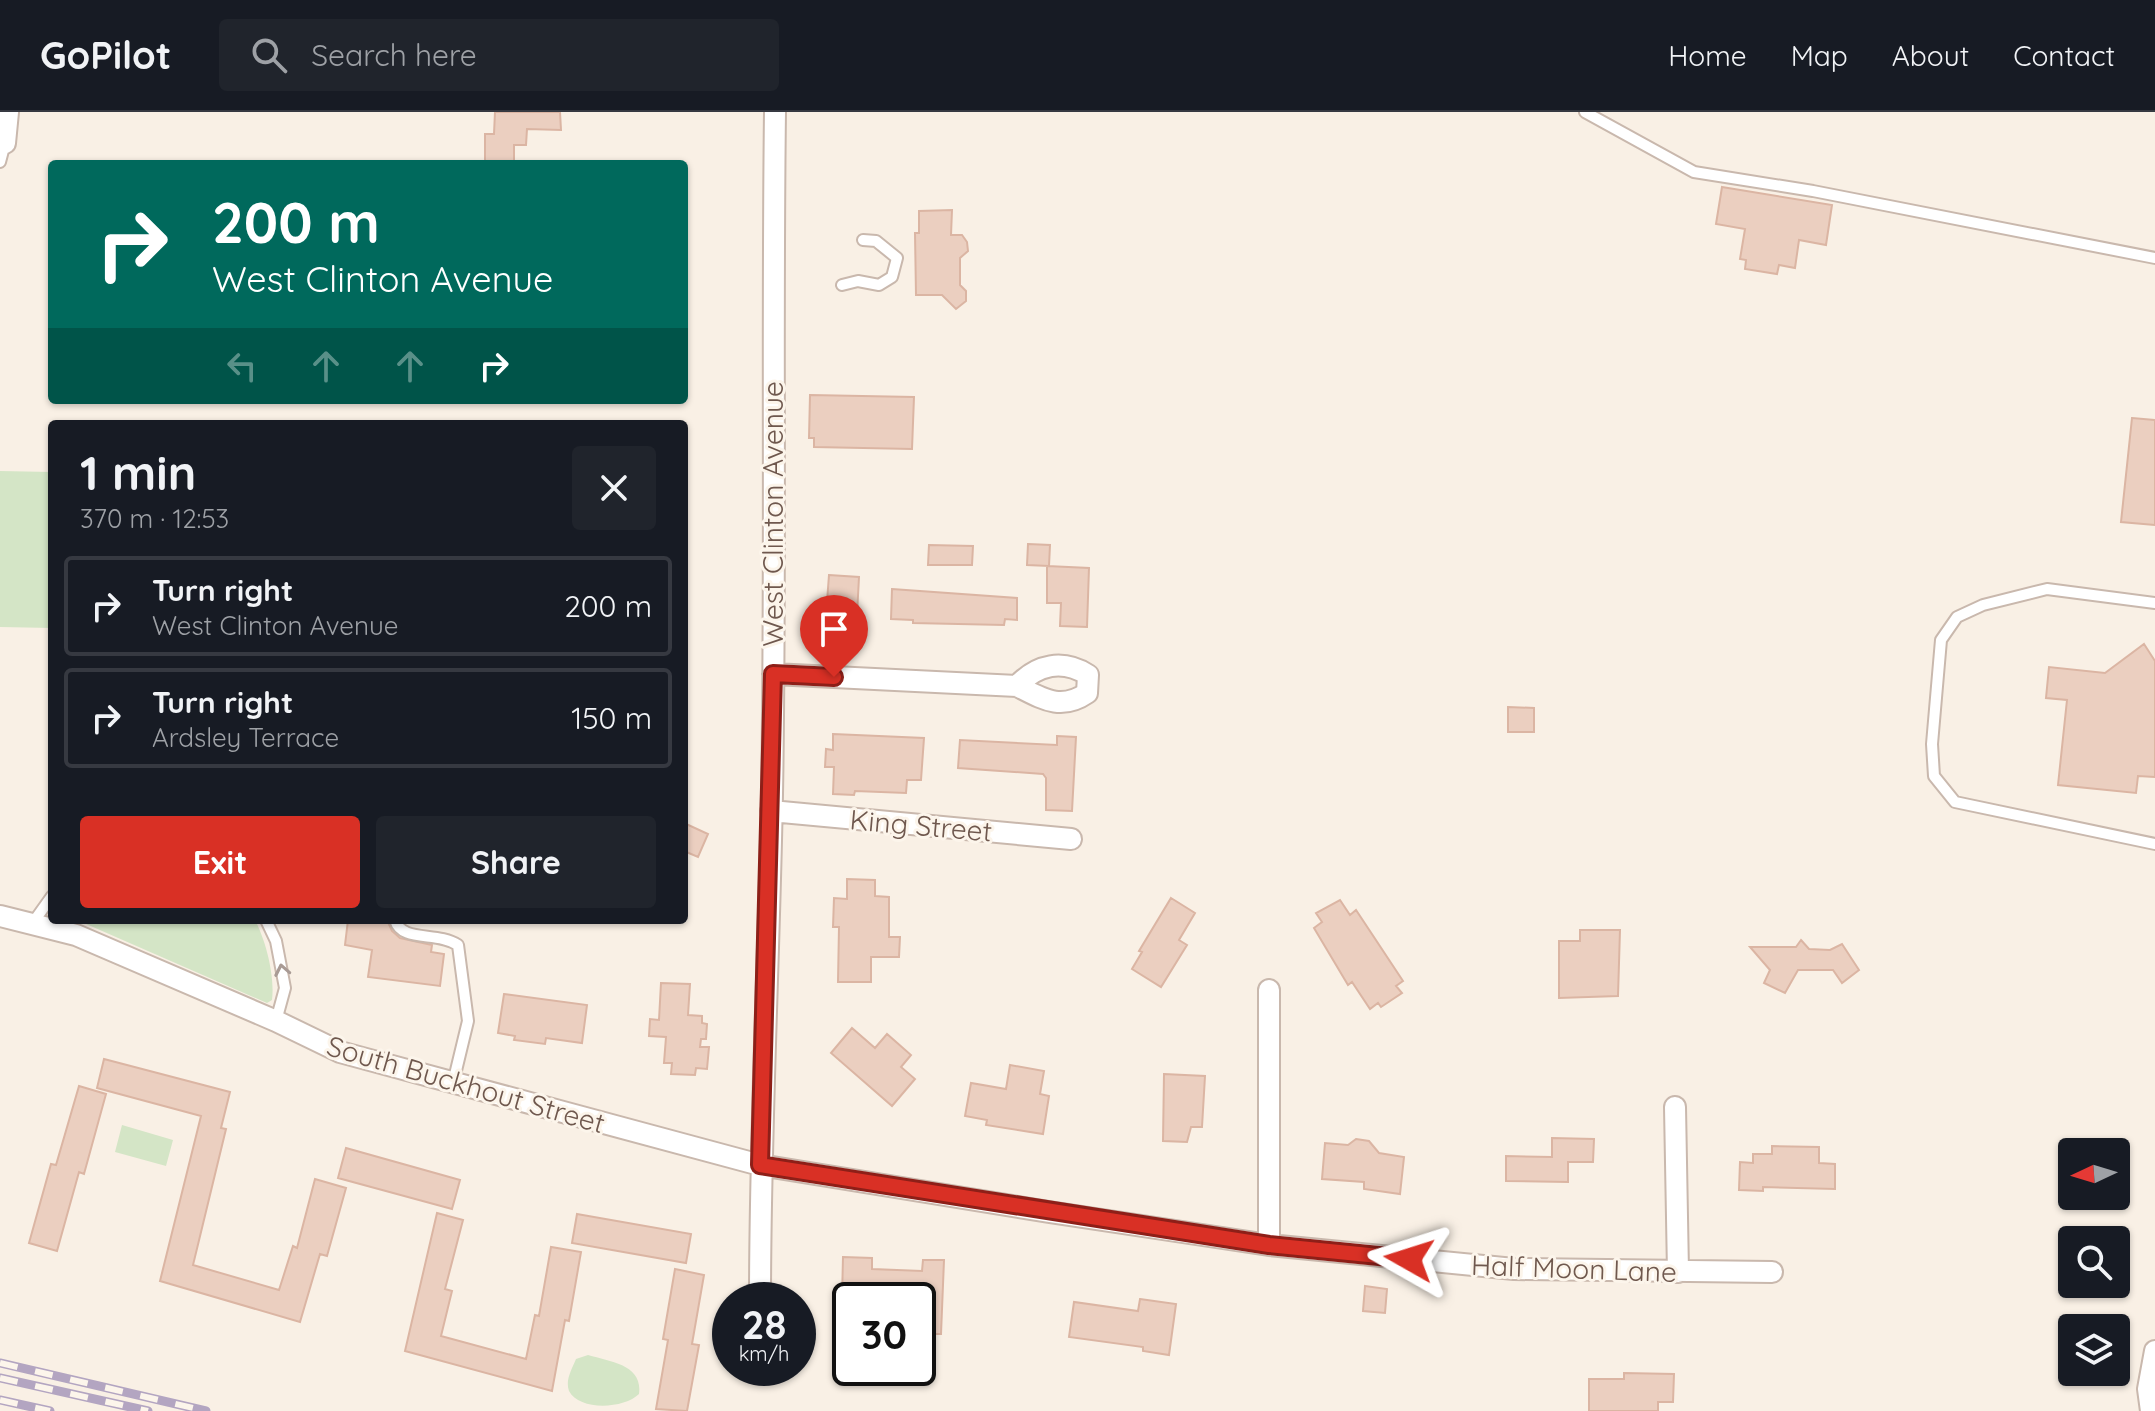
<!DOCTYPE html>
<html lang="en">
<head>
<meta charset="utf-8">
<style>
  body { margin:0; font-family:Quicksand,sans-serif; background:#20242c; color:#f1f3f6; height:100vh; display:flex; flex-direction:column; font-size:30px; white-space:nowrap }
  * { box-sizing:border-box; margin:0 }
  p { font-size:26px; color:#9ea1a6 }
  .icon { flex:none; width:44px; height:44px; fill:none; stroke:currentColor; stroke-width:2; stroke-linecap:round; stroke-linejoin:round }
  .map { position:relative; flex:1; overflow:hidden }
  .sheet { position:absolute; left:48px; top:308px; width:640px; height:504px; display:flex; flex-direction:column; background:#171b24; border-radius:8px; box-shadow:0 2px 6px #0004 }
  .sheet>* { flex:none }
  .top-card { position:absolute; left:48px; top:48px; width:640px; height:244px; border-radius:8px; box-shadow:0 2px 6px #0004; background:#00695c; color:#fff; overflow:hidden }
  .needle { width:52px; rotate:266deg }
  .fabs { position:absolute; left:2058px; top:1026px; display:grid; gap:16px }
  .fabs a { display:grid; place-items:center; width:72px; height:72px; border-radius:8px; background:#171b24; box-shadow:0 2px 6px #0004; font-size:40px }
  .speed { position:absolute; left:712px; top:1170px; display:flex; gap:16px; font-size:40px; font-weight:700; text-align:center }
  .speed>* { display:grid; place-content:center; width:104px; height:104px; border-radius:50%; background:#171b24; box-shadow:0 2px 6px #0004; line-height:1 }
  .speed small { font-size:20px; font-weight:400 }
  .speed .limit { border:4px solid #111; border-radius:12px; background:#fff; color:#111 }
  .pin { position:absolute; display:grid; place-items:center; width:68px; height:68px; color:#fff; margin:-82px -34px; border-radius:50% 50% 50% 0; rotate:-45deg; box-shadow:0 0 8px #0007 }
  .pin .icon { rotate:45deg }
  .me { position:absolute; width:88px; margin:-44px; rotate:276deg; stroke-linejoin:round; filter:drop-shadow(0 0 6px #0008) }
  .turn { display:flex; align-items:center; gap:28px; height:168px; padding:0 32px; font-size:36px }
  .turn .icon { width:104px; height:104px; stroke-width:2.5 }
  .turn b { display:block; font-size:56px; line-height:68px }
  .lanes { display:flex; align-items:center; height:76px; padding:0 32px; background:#0003; justify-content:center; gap:40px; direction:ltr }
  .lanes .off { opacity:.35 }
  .round { display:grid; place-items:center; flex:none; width:84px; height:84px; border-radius:8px; background:#20242c }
  .overview { display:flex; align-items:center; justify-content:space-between; height:136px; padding:0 32px }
  h1 { font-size:48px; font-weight:700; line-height:60px }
  .action { display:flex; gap:16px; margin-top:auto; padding:16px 32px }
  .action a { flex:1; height:92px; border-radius:8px; background:#d93025; color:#fff; font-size:32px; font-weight:700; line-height:92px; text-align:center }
  .action a+a { background:#20242c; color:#f1f3f6 }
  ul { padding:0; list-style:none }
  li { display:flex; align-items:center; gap:24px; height:100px; margin:0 16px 12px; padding:0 16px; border:4px solid #363941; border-radius:8px }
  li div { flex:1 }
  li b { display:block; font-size:30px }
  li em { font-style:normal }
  header { display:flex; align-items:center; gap:48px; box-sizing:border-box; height:112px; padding:0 40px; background:#171b24; border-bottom:2px solid #363941 }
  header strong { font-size:38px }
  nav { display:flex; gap:44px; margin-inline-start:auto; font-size:28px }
  .search { width:560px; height:72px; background:#20242c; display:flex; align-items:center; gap:20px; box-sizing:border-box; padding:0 28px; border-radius:8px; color:#9ea1a6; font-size:30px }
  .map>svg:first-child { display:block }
  .green { fill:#d4e5c6 }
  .building { fill:#ebcfc0; stroke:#dbb5a3; stroke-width:2 }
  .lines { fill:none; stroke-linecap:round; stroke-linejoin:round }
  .service-casing { stroke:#c9b8ad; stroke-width:14 }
  .minor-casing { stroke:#c9b8ad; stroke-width:24 }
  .service { stroke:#fff; stroke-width:10 }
  .minor { stroke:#fff; stroke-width:20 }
  .rail-casing { stroke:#b3a5c1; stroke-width:9 }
  .rail { stroke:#fcf5eb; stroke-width:6; stroke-dasharray:18; stroke-linecap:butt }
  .oneway { stroke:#a99b95 }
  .route-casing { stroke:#8d1f18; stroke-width:20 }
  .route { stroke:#d93025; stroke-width:14 }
  .labels { text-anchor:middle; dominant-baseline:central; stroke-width:6; stroke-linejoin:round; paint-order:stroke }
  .street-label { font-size:28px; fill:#6f584e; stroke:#fcf5eb }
</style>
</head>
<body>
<header>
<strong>GoPilot</strong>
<div class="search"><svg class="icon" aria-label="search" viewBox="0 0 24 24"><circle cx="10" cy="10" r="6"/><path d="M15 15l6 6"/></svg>Search here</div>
<nav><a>Home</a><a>Map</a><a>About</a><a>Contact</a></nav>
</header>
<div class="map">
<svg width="2155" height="1299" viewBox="0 0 2155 1299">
  <rect width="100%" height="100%" fill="#f9f0e5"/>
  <path class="green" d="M0 359 52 360V516L0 515Z
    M77 808H255C266 829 275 864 272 888L267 891Z
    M122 1013 173 1028 166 1054 115 1040Z
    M588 1243C612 1250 643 1253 639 1282 624 1297 579 1299 569 1279 565 1268 572 1257 576 1247Z"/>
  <path class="building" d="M495 0H560L561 18 527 17 526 33H514V52H485V22H494Z
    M1722 75 1832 93 1826 133 1799 128 1795 156 1779 153 1777 162 1745 157 1746 148 1740 147 1745 117 1716 112Z
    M952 98 951 123H962L967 130 968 139 960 146V173L966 179V189L956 197 942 183H916L915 121H919V99Z
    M810 283 914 285 912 337 814 335V326H809Z
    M2132 306 2155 308V413L2121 410Z
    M1028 432 1050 433 1049 454 1027 453Z
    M929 433 973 434 972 453H928Z
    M1047 454 1089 456 1087 515 1060 514 1061 491H1047Z
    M829 463 859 465 857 503H826Z
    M892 477 1017 486V508L1005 507 1004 513 913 511V508L891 507Z
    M2144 532 2155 549V665L2138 664 2136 681 2058 673 2067 588 2046 586 2049 555 2105 561Z
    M1508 595 1534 596V620H1508Z
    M833 622 924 626 921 668H907L906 681 855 679 854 683 833 682 834 655H825L826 637 833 638Z
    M1057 624 1076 625 1072 699 1046 698V666L1043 662 958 656 960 628 1057 633Z
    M684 711 708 722 698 745 684 739Z
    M847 767 875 768V784L889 785V825H900L899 845H871V870H838L839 815H833L834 786 847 787Z
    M1171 786 1195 801 1179 828 1187 833 1161 875 1132 857 1142 840 1139 839Z
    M1340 788 1350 803 1356 798 1403 869 1396 874 1402 881 1381 895 1378 891 1370 897 1352 870 1348 873 1314 816 1322 810 1316 801Z
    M348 808H387L392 819 400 826 432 833 431 840 444 842 440 874 368 865 372 838 345 833Z
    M1580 818H1620L1618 884 1559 886V829H1580Z
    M1801 828 1809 837 1830 838 1842 832 1859 858 1842 871 1833 858H1798L1785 881 1764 871 1770 858 1750 835H1796Z
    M661 871 690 872 688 903 702 904V911L707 912 706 927H701L700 935H709L707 957 696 956 695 963 671 962 672 951H664L666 925 649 924 650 907 659 908Z
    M504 882 587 893 582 931 546 926 545 932 514 928 515 924 498 921Z
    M852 916 875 936 887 922 911 943 901 955 915 967 892 994 831 941Z
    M104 947 230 980 221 1016 226 1017 193 1153 279 1178 293 1134 297 1136 315 1067 346 1076 327 1144 320 1142 300 1210 160 1169 201 1004 97 976Z
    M1010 953 1044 959 1040 982 1049 984 1043 1022 986 1013 987 1008 965 1004 971 971 1006 977Z
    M1164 962 1205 964 1202 1015H1191L1187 1030 1163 1029Z
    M79 974 106 982 84 1062 79 1060 57 1139 29 1131 51 1052 56 1053Z
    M1552 1026 1594 1027 1593 1050H1568V1070L1506 1069V1044L1552 1045Z
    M1356 1027 1369 1029 1379 1041 1404 1045 1400 1082 1364 1077V1070L1322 1067 1325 1031 1348 1033Z
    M1772 1034 1819 1035V1051L1835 1052V1077L1763 1075V1079L1739 1078 1740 1050 1753 1051V1042H1772Z
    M346 1036 460 1068 452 1097 338 1066Z
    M437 1101 463 1108 445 1177 452 1179 441 1224 526 1247 535 1203 539 1204 551 1135 581 1140 569 1209 565 1208 552 1279 405 1239Z
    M577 1102 691 1122 686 1151 572 1131Z
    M843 1145 872 1146V1157L922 1159 923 1148H944L941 1222H922V1216L918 1215V1188L842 1187Z
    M675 1157 704 1163 692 1232 699 1233 687 1299 656 1297 668 1228 663 1227Z
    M1365 1174 1387 1177 1385 1201 1363 1199Z
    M1140 1187 1176 1192 1169 1243 1143 1239V1235L1069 1225 1074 1190 1138 1199Z
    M1624 1261 1674 1262 1673 1290H1658V1299H1589V1267H1624Z"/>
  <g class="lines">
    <g class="service-casing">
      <path id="service" d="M1585 0 1694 60 1813 79 2155 146
        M0 50 5 31H2
        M842 173 858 169 879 173 892 165 897 146 876 129 863 128
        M2155 491 2047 477 1983 493 1957 505 1941 528 1932 632 1934 664 1955 690 2155 732
        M266 808 276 829 285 876 276 909
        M395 808C402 831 437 819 458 833L468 909 453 971
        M32 812 52 784"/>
    </g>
    <g class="minor-casing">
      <path id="minor" d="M5 31 8 0
        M773 562 1017 574C1043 587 1061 599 1087 581L1088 563C1063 547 1037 552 1017 574
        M771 699 1071 727
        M0 804 76 823 276 909 340 940 760 1053 1049 1100 1269 1133 1514 1157 1772 1160
        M1675 995 1678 1160
        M1269 1133V878
        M760 1188C760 1019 769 850 772 682 776 454 772 227 775 0
        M2151 1299 2148 1277 2155 1239"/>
    </g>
    <use href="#service" class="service"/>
    <use href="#minor" class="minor"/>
    <g class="rail-casing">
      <path id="rail" d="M0 1251 206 1299
        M0 1266 148 1299
        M0 1288 50 1299"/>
    </g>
    <use href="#rail" class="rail"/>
  </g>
  <defs><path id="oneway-chevron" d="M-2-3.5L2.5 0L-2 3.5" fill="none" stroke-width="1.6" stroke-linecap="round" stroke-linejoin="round" transform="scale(2)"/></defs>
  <use class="oneway" href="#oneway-chevron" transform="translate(282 858) rotate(-101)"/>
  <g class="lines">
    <g class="route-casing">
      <path id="route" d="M834 565 773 562 760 1053 1269 1133 1409 1147"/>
    </g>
    <use href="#route" class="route"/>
  </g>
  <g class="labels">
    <g class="street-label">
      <text transform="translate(772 402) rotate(-90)">West Clinton Avenue</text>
      <text transform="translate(921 713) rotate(5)">King Street</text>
      <text transform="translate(466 972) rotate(16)">South Buckhout Street</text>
      <text transform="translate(1574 1156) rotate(2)">Half Moon Lane</text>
    </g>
  </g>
</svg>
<div class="fabs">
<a><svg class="needle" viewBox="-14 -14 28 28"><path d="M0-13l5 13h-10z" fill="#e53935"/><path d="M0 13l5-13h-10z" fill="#9ea1a6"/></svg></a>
<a><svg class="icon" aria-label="search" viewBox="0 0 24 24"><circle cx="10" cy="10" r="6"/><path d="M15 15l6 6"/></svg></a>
<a><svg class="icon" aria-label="layers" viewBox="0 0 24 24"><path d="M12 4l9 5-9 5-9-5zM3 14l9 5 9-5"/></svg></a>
</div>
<div class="speed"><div>28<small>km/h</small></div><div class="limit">30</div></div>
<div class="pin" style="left:834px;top:565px;background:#d93025"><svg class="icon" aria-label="arrive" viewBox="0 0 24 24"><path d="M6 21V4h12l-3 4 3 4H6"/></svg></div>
<svg class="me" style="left:1409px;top:1147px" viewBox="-20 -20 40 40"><path d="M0-17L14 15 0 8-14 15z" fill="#d93025" stroke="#fff" stroke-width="4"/></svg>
<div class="top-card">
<div class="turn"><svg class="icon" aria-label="right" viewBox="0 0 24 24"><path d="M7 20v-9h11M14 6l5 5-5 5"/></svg><div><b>200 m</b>West Clinton Avenue</div></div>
<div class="lanes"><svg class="icon off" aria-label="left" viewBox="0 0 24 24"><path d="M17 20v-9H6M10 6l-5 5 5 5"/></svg><svg class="icon off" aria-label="ahead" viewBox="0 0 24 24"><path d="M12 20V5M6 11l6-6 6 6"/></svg><svg class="icon off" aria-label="ahead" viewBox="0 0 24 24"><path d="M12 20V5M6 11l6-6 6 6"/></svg><svg class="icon" aria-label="right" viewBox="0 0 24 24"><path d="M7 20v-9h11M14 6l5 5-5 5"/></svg></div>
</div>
<section class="sheet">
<div class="overview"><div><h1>1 min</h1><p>370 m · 12:53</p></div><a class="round"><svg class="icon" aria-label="close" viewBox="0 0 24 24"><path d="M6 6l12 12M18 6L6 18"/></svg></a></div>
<ul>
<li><svg class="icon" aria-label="right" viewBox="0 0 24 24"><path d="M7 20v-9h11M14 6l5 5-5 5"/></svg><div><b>Turn right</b><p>West Clinton Avenue</p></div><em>200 m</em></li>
<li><svg class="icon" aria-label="right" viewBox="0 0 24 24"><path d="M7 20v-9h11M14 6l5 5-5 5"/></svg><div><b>Turn right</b><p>Ardsley Terrace</p></div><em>150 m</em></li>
</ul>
<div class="action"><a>Exit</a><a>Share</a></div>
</section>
</div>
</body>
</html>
